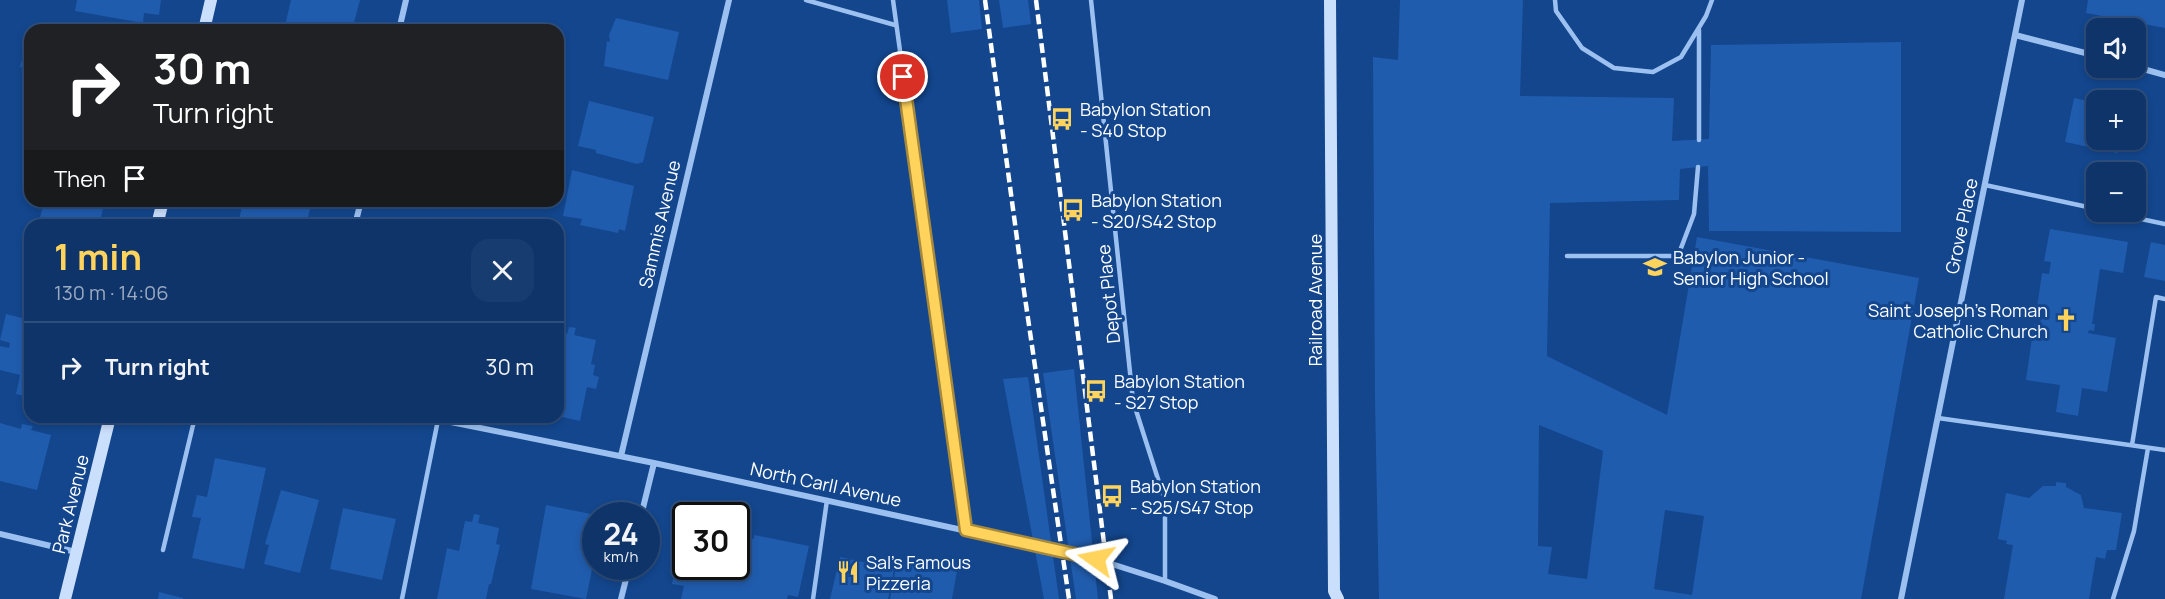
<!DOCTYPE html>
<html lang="en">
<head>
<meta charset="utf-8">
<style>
  body { margin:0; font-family:Manrope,sans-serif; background:#173c70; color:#f1f3f6; height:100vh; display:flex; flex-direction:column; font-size:22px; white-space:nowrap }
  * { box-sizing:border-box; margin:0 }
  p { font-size:20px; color:#9baac1 }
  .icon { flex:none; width:33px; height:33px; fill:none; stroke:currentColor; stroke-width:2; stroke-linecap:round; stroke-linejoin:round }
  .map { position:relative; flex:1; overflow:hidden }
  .side { position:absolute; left:24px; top:219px; width:540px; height:204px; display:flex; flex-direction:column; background:#0e346a; border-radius:18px; box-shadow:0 3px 9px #0003,0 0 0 2px #2e4f7e }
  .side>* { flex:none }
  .top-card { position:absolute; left:24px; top:24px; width:540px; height:183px; border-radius:18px; box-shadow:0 3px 9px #0003,0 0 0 2px #2e4f7e; background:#202124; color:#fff; overflow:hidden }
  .buttons { position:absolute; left:2086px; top:18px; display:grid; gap:12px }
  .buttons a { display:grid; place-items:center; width:60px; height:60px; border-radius:12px; background:#0e346a; box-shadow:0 3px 9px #0003,0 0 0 2px #2e4f7e; font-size:30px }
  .speed { position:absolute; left:582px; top:502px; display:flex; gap:12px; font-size:30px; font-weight:700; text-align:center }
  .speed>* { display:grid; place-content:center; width:78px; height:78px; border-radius:50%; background:#0e346a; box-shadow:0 3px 9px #0003,0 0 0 2px #2e4f7e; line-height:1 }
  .speed small { font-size:15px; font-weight:400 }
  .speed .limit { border:3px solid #111; border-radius:9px; background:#fff; color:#111 }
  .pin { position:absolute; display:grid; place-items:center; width:51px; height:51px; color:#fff; margin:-26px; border:3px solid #fff; border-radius:50%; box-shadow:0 2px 6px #0007 }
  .me { position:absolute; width:66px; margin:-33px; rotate:282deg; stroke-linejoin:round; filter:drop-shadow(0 0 4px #0008) }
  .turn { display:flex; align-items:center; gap:21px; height:126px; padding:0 30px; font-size:27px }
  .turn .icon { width:78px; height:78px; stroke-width:2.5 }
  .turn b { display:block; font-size:42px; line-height:51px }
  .then { display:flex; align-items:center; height:57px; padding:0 30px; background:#0003; gap:12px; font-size:22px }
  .round { display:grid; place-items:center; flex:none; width:63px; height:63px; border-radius:18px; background:#173c70 }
  .headline { display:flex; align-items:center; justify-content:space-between; height:102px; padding:0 30px }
  h1 { font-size:36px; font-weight:700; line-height:45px; color:#ffd35c }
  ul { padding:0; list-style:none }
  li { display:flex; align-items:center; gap:18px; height:90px; padding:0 30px; border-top:2px solid #2e4f7e }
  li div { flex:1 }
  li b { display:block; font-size:22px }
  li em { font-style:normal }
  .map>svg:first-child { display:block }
  .building { fill:#205cad; fill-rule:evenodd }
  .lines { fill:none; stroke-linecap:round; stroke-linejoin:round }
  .lane { stroke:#9cc1f1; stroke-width:4.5 }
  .street { stroke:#9cc1f1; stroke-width:6 }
  .secondary { stroke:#cadffc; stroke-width:12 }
  .rail { stroke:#fff; stroke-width:4.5; stroke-dasharray:10 4.5; stroke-linecap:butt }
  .route-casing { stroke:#a6893c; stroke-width:15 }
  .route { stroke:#ffd35c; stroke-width:10 }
  .labels { text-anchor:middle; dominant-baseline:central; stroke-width:6; stroke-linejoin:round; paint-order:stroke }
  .poi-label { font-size:18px; fill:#fff; stroke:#13468d; text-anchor:start }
  .street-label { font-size:18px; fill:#fff; stroke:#13468d }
</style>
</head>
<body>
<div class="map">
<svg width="2165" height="599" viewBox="0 0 2165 599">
  <rect width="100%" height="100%" fill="#13468d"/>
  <path class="building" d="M77 0H161L159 15 144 13 143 23 75 11Z
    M291 0H360L352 30H284Z
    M947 0H979L982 29 951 33Z
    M999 0H1028L1031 24 1003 28Z
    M1400 0H1523L1520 96 1674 98 1672 141 1709 139 1711 45 1901 42V232L1709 231 1708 166 1680 169 1679 200 1550 203 1547 356 1667 415 1697 237 1919 278 1861 599H1379L1375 401 1373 57 1398 60ZM1539 425 1603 451 1587 579 1548 574 1552 547 1538 546ZM1665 510 1704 516 1692 595 1654 589Z
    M2088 0H2165V28L2086 13Z
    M616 18 679 32 668 80 604 66 607 41 610 42 609 35Z
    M27 40 30 41V69L20 67Z
    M2074 98 2097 103V140H2124V143L2119 142 2117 153 2065 142Z
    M589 101 654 117 643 162 637 164 596 153V150L578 146Z
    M572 170 634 186 625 231 619 229 618 233 580 225 582 219 563 216Z
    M44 201H105L99 225H52L39 222Z
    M243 201H312L306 225H238Z
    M2050 229 2128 242 2123 273 2100 269 2092 324H2095L2094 331 2089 330 2088 333 2116 338 2107 392 2082 388 2078 416 2056 412 2060 385 2026 380 2034 324 2040 326 2041 317 2036 315 2042 273 2049 274 2051 262 2044 261Z
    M2151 242 2165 245V281L2144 277Z
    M6 314 30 320V397L16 394 20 375 0 370V346L9 348 10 343 0 340Z
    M569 327 576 328 574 335 596 340 591 364 595 365 593 375 599 377 596 389 587 387 580 421 558 416V329L566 331 565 334H567Z
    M1074 369 1098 599H1076L1043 373Z
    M1028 377 1059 599H1044L1003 379Z
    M0 423 21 429 22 424 33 426 31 430 51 435 37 490 0 481Z
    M215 458 266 468 244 569 192 558 201 518 192 517 197 495 207 497Z
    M2056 482 2066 483V487L2081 495 2084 508 2122 513 2116 550H2107L2105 559 2096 557 2089 599H2004L2013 545 2006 544 2007 541 1998 539 2006 493 2029 498 2043 486H2056Z
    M281 490 319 500 300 573 264 564 269 545 265 544Z
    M546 505 596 515V544L593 555H595L586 599 531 589Z
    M343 508 396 519 382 580 330 569Z
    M474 514 480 515 478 523 499 528 496 544 500 545 491 584H489L486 599H437L447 548 459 551 465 521 472 522Z
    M684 526 686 567H736V535L754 539V535L809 546 798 597 788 595 787 599H681L684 586 672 584Z
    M840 557 894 569 888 599H830Z
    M897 562 957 571 952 599H890Z
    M159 592 183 598V599H158Z"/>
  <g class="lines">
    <path class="lane" d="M806 0 895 25
      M893 0 966 530
      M1091 0 1133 401 1165 501V581
      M1555 0 1556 11 1582 48 1614 68 1653 72 1681 57 1706 16 1712 0
      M1699 140V30
      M1985 185 2097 209
      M2108 212 2165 224
      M1567 256H1678L1694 214 1698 167
      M1938 418 2165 450
      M2132 445 2156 297 2165 299
      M163 550 195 417
      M402 599 438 420
      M813 599 827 500
      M2113 599 2134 531 2148 448"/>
    <path class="street" d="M399 30 406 0
      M2015 35 2097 56
      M2136 67 2165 75
      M355 225 361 201
      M426 417 654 463 1096 559 1165 581 1215 599
      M621 456 729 0
      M641 516 654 463
      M0 534 76 552
      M621 599 629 567
      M1901 599 2022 0"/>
    <path class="secondary" d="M1330 0 1334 591 1338 599
      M204 30 211 0
      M157 225 163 201
      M65 599 110 417"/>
    <path class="rail" d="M985 0 1024 291 1069 599
      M1036 0 1111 599"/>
  </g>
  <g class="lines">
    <g class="route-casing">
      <path id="route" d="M903 77 966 530 1096 559"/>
    </g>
    <use href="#route" class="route"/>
  </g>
  <defs>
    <g id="bus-bare" transform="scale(1.8)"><path d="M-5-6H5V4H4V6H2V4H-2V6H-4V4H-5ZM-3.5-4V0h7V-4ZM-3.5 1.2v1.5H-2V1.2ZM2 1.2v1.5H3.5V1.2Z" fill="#ffd35c" stroke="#13468d" stroke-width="2.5" paint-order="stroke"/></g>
    <g id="school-bare" transform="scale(1.8)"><path d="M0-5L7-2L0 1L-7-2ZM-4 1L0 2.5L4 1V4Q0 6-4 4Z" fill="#ffd35c" stroke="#13468d" stroke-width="2.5" paint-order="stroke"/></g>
    <g id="church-bare" transform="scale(1.8)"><path d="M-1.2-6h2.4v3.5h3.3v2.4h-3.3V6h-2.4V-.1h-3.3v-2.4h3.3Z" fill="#ffd35c" stroke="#13468d" stroke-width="2.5" paint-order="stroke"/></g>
    <g id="restaurant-bare" transform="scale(1.8)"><path d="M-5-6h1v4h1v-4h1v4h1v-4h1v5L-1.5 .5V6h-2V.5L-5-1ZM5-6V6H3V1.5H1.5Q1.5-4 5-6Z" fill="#ffd35c" stroke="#13468d" stroke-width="2.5" paint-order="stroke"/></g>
  </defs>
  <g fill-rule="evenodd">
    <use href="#bus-bare" x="1062" y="119"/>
    <use href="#bus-bare" x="1073" y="210"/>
    <use href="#school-bare" x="1655" y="267"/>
    <use href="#church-bare" x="2066" y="320"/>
    <use href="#bus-bare" x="1096" y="391"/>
    <use href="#bus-bare" x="1112" y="496"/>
    <use href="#restaurant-bare" x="848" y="572"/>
  </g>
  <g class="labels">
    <g class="poi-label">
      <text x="1080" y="109">Babylon Station<tspan x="1080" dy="21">- S40 Stop</tspan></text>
      <text x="1091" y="200">Babylon Station<tspan x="1091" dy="21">- S20/S42 Stop</tspan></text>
      <text x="1673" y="257">Babylon Junior -<tspan x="1673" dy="21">Senior High School</tspan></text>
      <text x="2048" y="310" text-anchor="end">Saint Joseph's Roman<tspan x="2048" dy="21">Catholic Church</tspan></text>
      <text x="1114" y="381">Babylon Station<tspan x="1114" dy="21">- S27 Stop</tspan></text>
      <text x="1130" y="486">Babylon Station<tspan x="1130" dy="21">- S25/S47 Stop</tspan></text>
      <text x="866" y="562">Sal's Famous<tspan x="866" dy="21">Pizzeria</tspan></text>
    </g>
    <g class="street-label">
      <text transform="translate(659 224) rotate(-77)">Sammis Avenue</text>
      <text transform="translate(1961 226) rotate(-78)">Grove Place</text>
      <text transform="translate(1108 294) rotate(-96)">Depot Place</text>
      <text transform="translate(1315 300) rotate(-90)">Railroad Avenue</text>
      <text transform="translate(826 484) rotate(12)">North Carll Avenue</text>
      <text transform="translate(70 504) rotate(-76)">Park Avenue</text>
    </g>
  </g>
</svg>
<div class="buttons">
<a><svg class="icon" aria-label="sound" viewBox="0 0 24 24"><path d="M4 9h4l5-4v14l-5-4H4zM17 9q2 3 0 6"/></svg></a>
<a>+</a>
<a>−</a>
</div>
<div class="speed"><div>24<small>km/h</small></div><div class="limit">30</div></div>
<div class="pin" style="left:903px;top:77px;background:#d93025"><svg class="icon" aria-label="arrive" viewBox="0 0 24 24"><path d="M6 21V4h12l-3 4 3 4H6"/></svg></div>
<svg class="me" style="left:1096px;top:559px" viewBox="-20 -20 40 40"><path d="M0-17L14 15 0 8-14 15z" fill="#ffd35c" stroke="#fff" stroke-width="4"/></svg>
<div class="top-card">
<div class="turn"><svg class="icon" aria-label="right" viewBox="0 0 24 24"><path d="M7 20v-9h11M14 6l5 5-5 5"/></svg><div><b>30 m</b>Turn right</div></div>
<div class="then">Then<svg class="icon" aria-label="arrive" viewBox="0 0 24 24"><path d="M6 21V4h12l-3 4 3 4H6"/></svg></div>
</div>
<section class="side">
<div class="headline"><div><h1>1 min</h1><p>130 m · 14:06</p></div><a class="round"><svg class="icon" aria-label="close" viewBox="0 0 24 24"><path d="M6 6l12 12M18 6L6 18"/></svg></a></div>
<ul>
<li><svg class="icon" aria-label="right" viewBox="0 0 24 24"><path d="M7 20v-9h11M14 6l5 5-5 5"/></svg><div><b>Turn right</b></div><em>30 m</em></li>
</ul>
</section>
</div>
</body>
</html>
